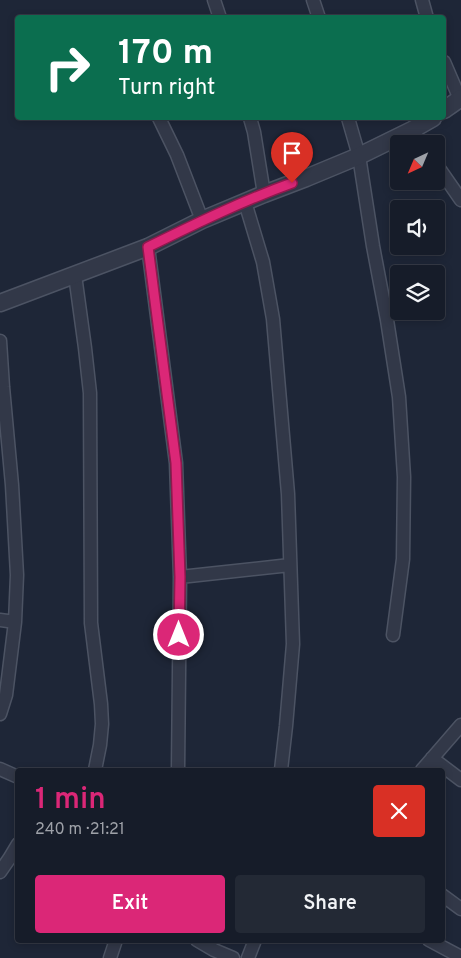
<!DOCTYPE html>
<html lang="en">
<head>
<meta charset="utf-8">
<style>
  body { margin:0; font-family:Overpass,sans-serif; background:#232935; color:#f1f3f6; height:100vh; display:flex; flex-direction:column; font-size:19px; white-space:nowrap }
  * { box-sizing:border-box; margin:0 }
  p { font-size:16px; color:#9ea1a8 }
  .icon { flex:none; width:28px; height:28px; fill:none; stroke:currentColor; stroke-width:2; stroke-linecap:round; stroke-linejoin:round }
  .map { position:relative; flex:1; overflow:hidden }
  .side { position:absolute; left:15px; top:768px; width:430px; height:175px; display:flex; flex-direction:column; background:#161c29; border-radius:5px; box-shadow:0 2px 8px #0003,0 0 0 1px #353a46 }
  .side>* { flex:none }
  .guide { position:absolute; left:15px; top:15px; width:431px; height:105px; border-radius:5px; box-shadow:0 2px 8px #0003,0 0 0 1px #353a46; background:#0b6e4f; color:#fff; overflow:hidden }
  .needle { width:32px; rotate:224deg }
  .buttons { position:absolute; left:390px; top:135px; display:grid; gap:10px }
  .buttons a { display:grid; place-items:center; width:55px; height:55px; border-radius:5px; background:#161c29; box-shadow:0 2px 8px #0003,0 0 0 1px #353a46; font-size:25px }
  .pin { position:absolute; display:grid; place-items:center; width:42px; height:42px; color:#fff; margin:-51px -21px; border-radius:50% 50% 50% 0; rotate:-45deg; box-shadow:0 0 5px #0007 }
  .pin .icon { rotate:45deg }
  .me { position:absolute; width:55px; margin:-28px; rotate:0deg; stroke-linejoin:round; filter:drop-shadow(0 0 4px #0008) }
  .turn { display:flex; align-items:center; gap:18px; height:105px; padding:0 20px; font-size:22px }
  .turn .icon { width:65px; height:65px; stroke-width:2.5 }
  .turn b { display:block; font-size:35px; line-height:42px }
  .round { display:grid; place-items:center; flex:none; width:52px; height:52px; border-radius:5px; background:#232935 }
  .head { display:flex; align-items:center; justify-content:space-between; height:85px; padding:0 20px }
  h1 { font-size:30px; font-weight:600; line-height:38px; color:#db2777 }
  .button { display:flex; gap:10px; margin-top:auto; padding:10px 20px }
  .button a { flex:1; height:58px; border-radius:5px; background:#db2777; color:#fff; font-size:20px; font-weight:600; line-height:58px; text-align:center }
  .button a+a { background:#232935; color:#f1f3f6 }
  .map>svg:first-child { display:block }
  .lines { fill:none; stroke-linecap:round; stroke-linejoin:round }
  .minor-casing { stroke:#4c5363; stroke-width:15 }
  .tertiary-casing { stroke:#4c5363; stroke-width:19 }
  .minor { stroke:#323848; stroke-width:12 }
  .tertiary { stroke:#323848; stroke-width:16 }
  .route-casing { stroke:#8e194d; stroke-width:12 }
  .route { stroke:#db2777; stroke-width:9 }
</style>
</head>
<body>
<div class="map">
<svg width="461" height="958" viewBox="0 0 461 958">
  <rect width="100%" height="100%" fill="#1e2637"/>
  <g class="lines">
    <g class="minor-casing">
      <path id="minor" d="M214 0 220 18
        M313 0 319 18
        M422 0 427 18
        M444 62 460 99
        M159 118 177 155 202 220
        M250 118 254 132 264 194
        M348 118 359 156 373 246 387 320 399 397 404 477 403 559 393 635
        M412 130 422 144
        M436 164 461 200
        M245 202 263 262 273 319 288 494 293 644 286 726 281 770
        M148 247 176 463 180 577 178 770
        M75 275 85 348 90 393 91 623 101 704 102 724 100 745 95 770
        M0 341 3 387 12 485 17 575 15 622 6 695 0 714
        M180 577 290 565
        M0 620 15 622
        M432 758 461 780
        M0 769 18 777
        M422 770 461 725
        M0 872 9 859 18 844
        M442 895 461 909
        M197 940 214 950 233 958
        M429 940 461 957
        M110 958 116 940
        M248 958 255 940"/>
    </g>
    <g class="tertiary-casing">
      <path id="tertiary" d="M444 110 461 98
        M0 303 148 247 202 220 264 194 306 178 359 156 412 130 433 118"/>
    </g>
    <use href="#minor" class="minor"/>
    <use href="#tertiary" class="tertiary"/>
  </g>
  <g class="lines">
    <g class="route-casing">
      <path id="route" d="M179 635 180 577 176 463 148 247C195 224 242 201 292 183"/>
    </g>
    <use href="#route" class="route"/>
  </g>
</svg>
<div class="buttons">
<a><svg class="needle" viewBox="-14 -14 28 28"><path d="M0-13l5 13h-10z" fill="#e53935"/><path d="M0 13l5-13h-10z" fill="#9ea1a8"/></svg></a>
<a><svg class="icon" aria-label="sound" viewBox="0 0 24 24"><path d="M4 9h4l5-4v14l-5-4H4zM17 9q2 3 0 6"/></svg></a>
<a><svg class="icon" aria-label="layers" viewBox="0 0 24 24"><path d="M12 4l9 5-9 5-9-5zM3 14l9 5 9-5"/></svg></a>
</div>
<div class="pin" style="left:292px;top:183px;background:#d93025"><svg class="icon" aria-label="arrive" viewBox="0 0 24 24"><path d="M6 21V4h12l-3 4 3 4H6"/></svg></div>
<svg class="me" style="left:179px;top:635px" viewBox="-20 -20 40 40"><circle r="17" fill="#db2777" stroke="#fff" stroke-width="3"/><path d="M0-11L8 9 0 5-8 9z" fill="#fff"/></svg>
<div class="guide">
<div class="turn"><svg class="icon" aria-label="right" viewBox="0 0 24 24"><path d="M7 20v-9h11M14 6l5 5-5 5"/></svg><div><b>170 m</b>Turn right</div></div>
</div>
<section class="side">
<div class="head"><div><h1>1 min</h1><p>240 m · 21:21</p></div><a class="round" style="background:#d93025;color:#fff"><svg class="icon" aria-label="close" viewBox="0 0 24 24"><path d="M6 6l12 12M18 6L6 18"/></svg></a></div>
<div class="button"><a>Exit</a><a>Share</a></div>
</section>
</div>
</body>
</html>
